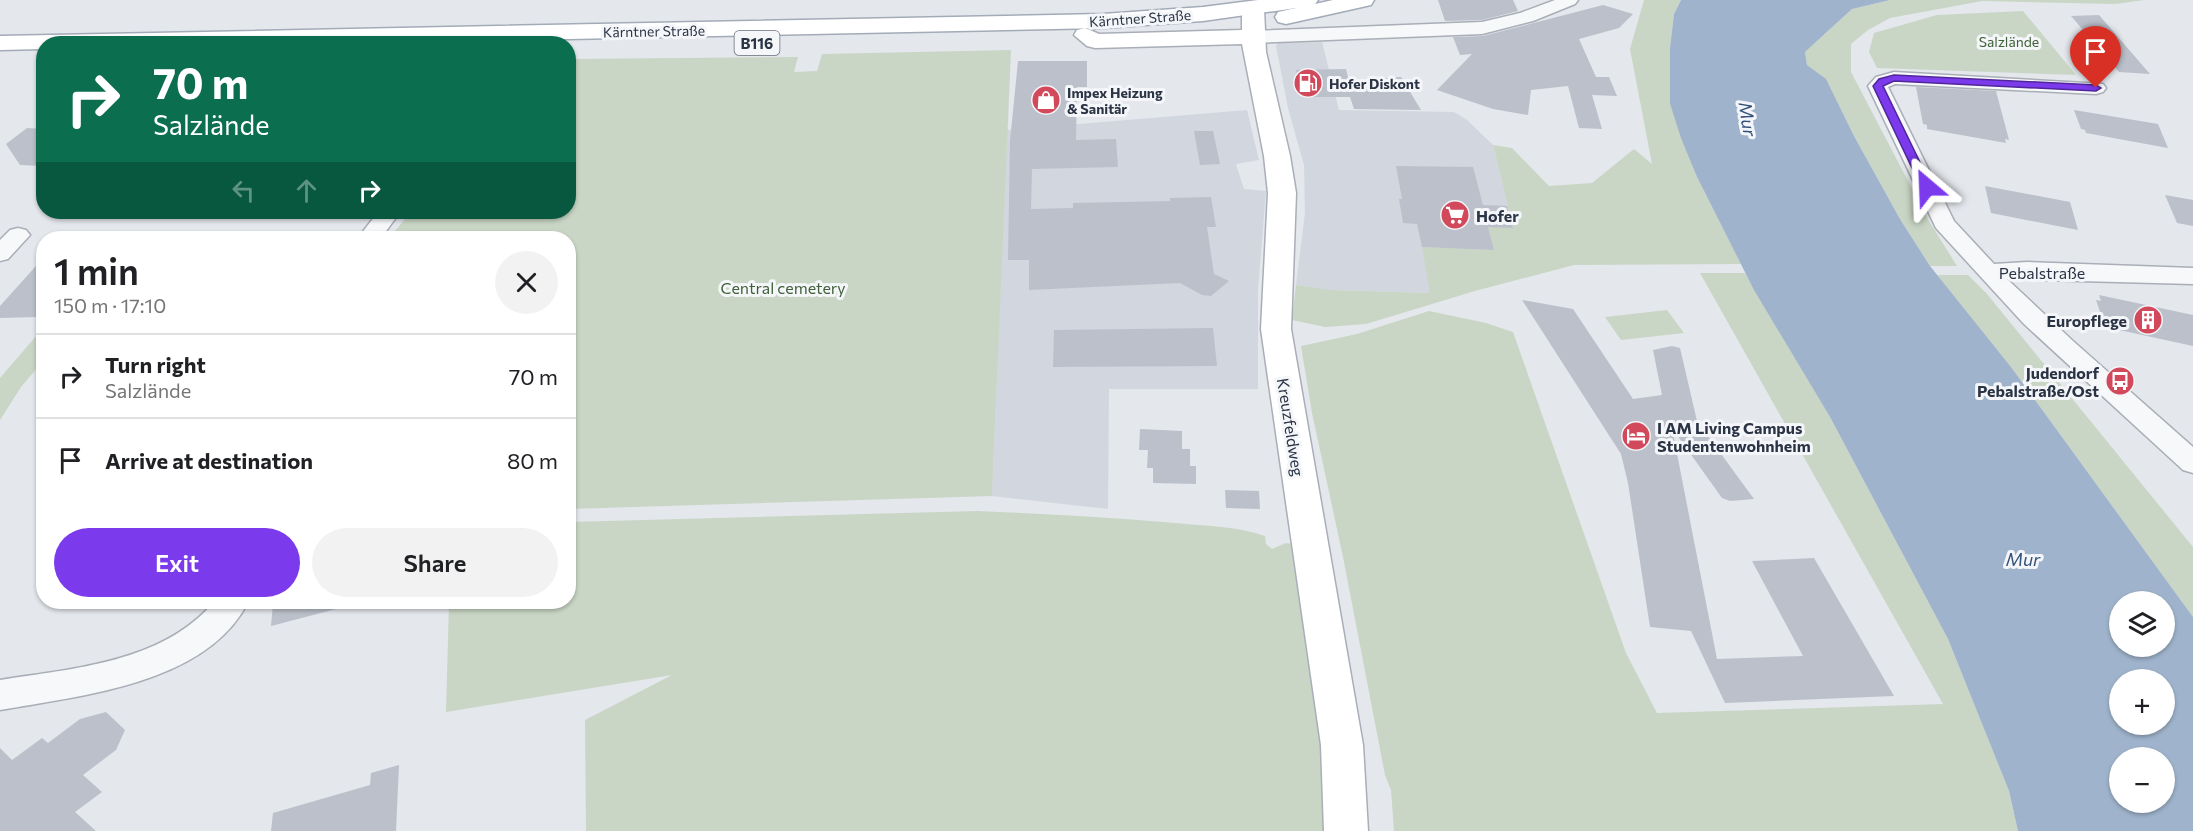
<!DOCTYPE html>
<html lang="en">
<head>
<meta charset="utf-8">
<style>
  body { margin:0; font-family:Commissioner,sans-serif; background:#f2f2f2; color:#202124; height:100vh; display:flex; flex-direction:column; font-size:22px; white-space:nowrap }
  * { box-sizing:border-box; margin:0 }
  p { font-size:20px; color:#757577 }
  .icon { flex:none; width:33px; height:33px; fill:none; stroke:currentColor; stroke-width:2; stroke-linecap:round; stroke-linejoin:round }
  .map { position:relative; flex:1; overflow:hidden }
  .panel { position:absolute; left:36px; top:231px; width:540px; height:378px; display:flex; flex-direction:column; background:#fff; border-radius:24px; box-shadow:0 2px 4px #0004 }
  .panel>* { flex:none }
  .guide { position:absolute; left:36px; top:36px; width:540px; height:183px; border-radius:24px; box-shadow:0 2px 4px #0004; background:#0b6e4f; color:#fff; overflow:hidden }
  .tools { position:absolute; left:2109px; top:591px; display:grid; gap:12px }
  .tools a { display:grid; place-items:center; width:66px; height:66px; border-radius:50%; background:#fff; box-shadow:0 2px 4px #0004; font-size:30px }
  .pin { position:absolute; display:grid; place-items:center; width:51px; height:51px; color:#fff; margin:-62px -26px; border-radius:50% 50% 50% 0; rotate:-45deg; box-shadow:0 0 6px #0007 }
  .pin .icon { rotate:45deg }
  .me { position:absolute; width:66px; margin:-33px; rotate:334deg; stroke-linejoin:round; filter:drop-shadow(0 0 4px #0008) }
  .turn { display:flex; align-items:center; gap:21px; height:126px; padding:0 18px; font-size:27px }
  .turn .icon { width:78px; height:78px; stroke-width:2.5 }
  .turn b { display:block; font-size:42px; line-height:51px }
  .lanes { display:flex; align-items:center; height:57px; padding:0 18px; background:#0003; justify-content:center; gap:30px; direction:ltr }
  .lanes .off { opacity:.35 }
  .round { display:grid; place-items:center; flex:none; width:63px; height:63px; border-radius:32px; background:#f2f2f2 }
  .head { display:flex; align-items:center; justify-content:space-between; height:102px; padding:0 18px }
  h1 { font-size:36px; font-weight:600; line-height:45px }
  .action { display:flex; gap:12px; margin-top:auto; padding:12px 18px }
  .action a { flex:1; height:69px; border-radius:36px; background:#7c3aed; color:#fff; font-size:24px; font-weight:600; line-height:69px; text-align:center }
  .action a+a { background:#f2f2f2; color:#202124 }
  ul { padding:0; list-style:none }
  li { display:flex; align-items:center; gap:18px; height:84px; padding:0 18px; border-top:2px solid #e0e0e0 }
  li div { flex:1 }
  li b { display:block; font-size:22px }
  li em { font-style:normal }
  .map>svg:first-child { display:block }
  .built { fill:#d2d6de }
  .green { fill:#c9d6c5 }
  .water { fill:#9fb4cc; fill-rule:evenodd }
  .building { fill:#bbc0ca }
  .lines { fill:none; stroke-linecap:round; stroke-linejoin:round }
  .street-casing { stroke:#a9aeb7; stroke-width:3 }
  .secondary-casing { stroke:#a9aeb7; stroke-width:3 }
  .primary-casing { stroke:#a3abb8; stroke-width:3 }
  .street { fill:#f7f8fa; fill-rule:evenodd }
  .secondary { fill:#fff; fill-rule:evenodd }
  .primary { fill:#fff; fill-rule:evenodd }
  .route { fill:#7c3aed; stroke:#51269a; stroke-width:1.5 }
  .labels { text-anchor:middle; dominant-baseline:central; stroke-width:6; stroke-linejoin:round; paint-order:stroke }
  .far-street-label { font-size:14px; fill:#2b3445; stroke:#f4f6f9 }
  .far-park-label { font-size:14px; fill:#3f6138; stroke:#f4f6f9 }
  .far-poi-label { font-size:14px; font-weight:bold; fill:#2b3445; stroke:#f4f6f9; text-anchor:start }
  .shield { fill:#f4f6f9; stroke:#676e7b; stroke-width:1.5 }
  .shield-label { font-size:15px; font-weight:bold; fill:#2b3445 }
  .poi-label { font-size:16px; font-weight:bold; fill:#2b3445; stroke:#f4f6f9; text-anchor:start }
  .street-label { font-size:16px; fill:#2b3445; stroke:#f4f6f9 }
  .park-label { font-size:16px; fill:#3f6138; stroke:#f4f6f9 }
  .water-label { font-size:18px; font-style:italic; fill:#34527a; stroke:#f4f6f9 }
</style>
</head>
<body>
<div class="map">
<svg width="2193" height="831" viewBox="0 0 2193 831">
  <rect width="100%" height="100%" fill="#e4e7ec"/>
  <path class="built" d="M1322 42 1339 110 1454 112 1467 120 1493 145 1513 228 1494 250 1431 293 1333 290 1296 285 1305 213 1304 165 1288 108 1276 46 1278 43Z
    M1247 110 1259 160 1236 164 1244 189 1266 191 1258 290V389H1109L1108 509 992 496 1007 130Z"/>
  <path class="green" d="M1644 0H1681L1674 14 1670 48V104L1697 177 1741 264 1574 265 1475 291 1366 324 1325 327 1292 320 1296 285 1333 290 1430 293 1422 247 1494 250 1488 227 1513 228 1493 145 1512 148 1549 186 1592 183 1634 149 1652 164 1630 49Z
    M1890 0H2145L2115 4 1982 1 1890 18 1868 30 1851 44V72L1929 221 1957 266H1930L1900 219 1854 136 1826 80 1807 65 1805 52 1852 9Z
    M2023 11 2076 75 1877 68 1869 52 1874 33 1937 15Z
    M1011 50 992 496 569 509 568 238H389L411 212H568L569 59 798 57 794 72 817 71 822 54Z
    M1700 273H1745L1830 417 1948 639 2009 791 2018 831H1394L1391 790 1385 775 1343 557 1312 413 1301 346 1357 334 1429 311 1486 323 1513 332 1626 653 1657 713 1943 704Z
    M1937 275H1968L1987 294 2193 547V617L2011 367Z
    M1667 310 1684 333 1621 340 1605 317Z
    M43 328V361L21 387 0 420V378Z
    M978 511C1043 514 1109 517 1175 523 1205 526 1237 526 1265 536L1266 544 1272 549 1286 543 1292 544 1296 553 1323 718 1327 831H586L585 720 672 675 446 712 449 602H568L569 522Z"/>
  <path class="water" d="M1681 0H1890L1852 9 1805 52 1807 65 1826 79 1854 136 1900 219 1930 266 2011 367 2193 617V831H2018L2009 791 1948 639 1830 417 1754 290 1697 177 1681 138 1670 104V48L1674 14ZM2120 602H2164V646H2120ZM2120 680H2164V724H2120ZM2120 758H2164V802H2120Z"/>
  <path class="building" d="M1438 0H1513L1518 11 1482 20 1445 21Z
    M1603 5 1633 14 1619 28 1579 39 1596 77H1609L1617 96 1592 95 1602 129 1579 128 1568 86 1531 90 1528 115 1493 109 1437 90 1472 54 1460 55 1453 37 1483 36Z
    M2099 15 2150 74 2119 72 2071 16Z
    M1018 61H1087V87H1077L1076 140 1116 139 1118 167 1032 169 1031 209 1073 208V203L1170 201V198L1211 197 1216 227H1207L1214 274 1229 281 1211 296 1202 295 1180 283 1029 290V260H1008L1010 141Z
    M1346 69 1349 81 1401 77 1421 110 1354 109 1350 97H1302L1296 70Z
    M1916 87 1996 91 2009 140 2005 139 2006 143 1927 129V125L1923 124Z
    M2074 110 2158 124 2168 148 2086 133 2085 130 2081 129Z
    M27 128 44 129V166L20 165 6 144Z
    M1194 131H1213L1220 164 1200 165Z
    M1396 166 1473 167 1483 205 1507 206 1513 228 1488 227 1494 250 1422 247 1417 224 1403 223 1399 199H1402Z
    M1985 186 2070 202 2078 230 1991 213Z
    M2165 195 2193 200V226L2177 223Z
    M44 257V310L38 317 0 318V306Z
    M2099 295 2193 315V346L2110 328 2108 323 2103 321 2096 300 2101 301Z
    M1522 300 1573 309 1633 399 1662 395 1653 350 1672 346 1680 348 1697 421 1754 499 1730 501 1722 498 1672 428 1717 659 1803 656 1752 561 1814 558 1894 696 1725 703 1691 631 1650 627 1628 483 1621 454Z
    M1213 328 1217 366 1053 367 1054 330Z
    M1140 429 1182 431V449H1190V466H1196V484L1153 483V468H1147L1148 450H1139Z
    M1225 490 1259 491 1260 509 1226 508Z
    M284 602H339L340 608 271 626 273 604Z
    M106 712 125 730 116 750 83 775 102 792 75 812 96 831H0V748L12 760 42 738 48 743 80 719Z
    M399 765 396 831H271L273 813 370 785 371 773Z"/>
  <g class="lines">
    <g class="street-casing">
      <path id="street" d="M1555 0H1578L1575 4 1533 21 1482 34 1252 43 1245 41 1243 37 1245 33 1252 31 1482 22 1520 13Z
        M1894 72 2103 84 2106 88 2103 92 2096 94 1895 84 1888 87 1954 221 1994 264 2027 262 2193 268V284L2007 279 2073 341 2193 447V473L2183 470 2024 324 1936 228 1868 86 1876 77Z
        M378 212H400L381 238H358Z
        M18 228 26 230 30 235 8 259 0 261V240L10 230Z
        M214 602H248C207 684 80 696 0 710V680C74 668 162 663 214 602Z"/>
    </g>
    <g class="secondary-casing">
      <path id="secondary" d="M1253 2 1261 4 1264 9 1266 52 1290 156 1296 193 1291 329 1363 745 1368 831H1324L1321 745 1261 329 1268 193 1264 156 1242 44 1095 48 1087 46 1074 35 1077 30 1085 28 1099 34 1242 30V9L1245 4Z"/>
    </g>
    <g class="primary-casing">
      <path id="primary" d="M1258 0H1318L1315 4 1333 0H1374L1371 5 1286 24 1278 22 1275 17 1278 12 1296 8 1203 21 1103 28 319 44H44V49L0 50V36L1103 14 1203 7Z"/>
    </g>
    <use href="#street" class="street"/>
    <use href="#secondary" class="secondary"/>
    <use href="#primary" class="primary"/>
  </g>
  <path class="route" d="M1894 75 2096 85 2101 88 2096 91 1894 81 1883 86 1932 187 1927 190 1921 187 1873 86 1879 79Z"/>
  <defs>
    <g id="fuel-disc" transform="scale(1.5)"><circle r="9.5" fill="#d1495b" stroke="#f4f6f9"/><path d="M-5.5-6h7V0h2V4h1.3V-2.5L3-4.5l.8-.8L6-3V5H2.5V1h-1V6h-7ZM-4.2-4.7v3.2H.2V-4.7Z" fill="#fff"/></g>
    <g id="shop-disc" transform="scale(1.5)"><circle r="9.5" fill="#d1495b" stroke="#f4f6f9"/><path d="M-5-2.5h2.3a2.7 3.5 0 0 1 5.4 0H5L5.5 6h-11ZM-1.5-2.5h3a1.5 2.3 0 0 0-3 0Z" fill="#fff"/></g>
    <g id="supermarket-disc" transform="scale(1.5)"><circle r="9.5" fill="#d1495b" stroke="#f4f6f9"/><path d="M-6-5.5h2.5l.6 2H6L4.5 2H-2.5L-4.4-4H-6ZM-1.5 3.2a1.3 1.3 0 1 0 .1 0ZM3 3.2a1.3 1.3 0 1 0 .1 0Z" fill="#fff"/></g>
    <g id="building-disc" transform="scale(1.5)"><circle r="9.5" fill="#d1495b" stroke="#f4f6f9"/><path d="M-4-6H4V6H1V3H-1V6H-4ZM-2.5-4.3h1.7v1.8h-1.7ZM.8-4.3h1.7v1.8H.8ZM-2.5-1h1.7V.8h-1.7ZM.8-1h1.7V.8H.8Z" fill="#fff"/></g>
    <g id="bus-disc" transform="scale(1.5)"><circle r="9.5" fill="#d1495b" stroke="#f4f6f9"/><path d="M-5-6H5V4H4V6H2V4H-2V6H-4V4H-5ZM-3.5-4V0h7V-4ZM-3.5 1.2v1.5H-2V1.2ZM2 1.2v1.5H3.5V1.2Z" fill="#fff"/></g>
    <g id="hotel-disc" transform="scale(1.5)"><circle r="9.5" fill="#d1495b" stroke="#f4f6f9"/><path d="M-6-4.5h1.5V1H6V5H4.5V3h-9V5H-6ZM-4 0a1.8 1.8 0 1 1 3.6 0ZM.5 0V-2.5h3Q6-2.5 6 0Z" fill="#fff"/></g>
  </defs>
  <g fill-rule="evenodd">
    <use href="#fuel-disc" x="1308" y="83"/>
    <use href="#shop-disc" x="1046" y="100"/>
    <use href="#supermarket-disc" x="1455" y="215"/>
    <use href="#building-disc" x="2148" y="320"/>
    <use href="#bus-disc" x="2120" y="381"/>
    <use href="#hotel-disc" x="1636" y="436"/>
  </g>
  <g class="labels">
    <g class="far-street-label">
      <text transform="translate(1140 18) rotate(-4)">Kärntner Straße</text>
      <text transform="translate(654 31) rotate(-1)">Kärntner Straße</text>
    </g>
    <g class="far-park-label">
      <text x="2009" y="41">Salzlände</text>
    </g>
    <g class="far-poi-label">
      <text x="1329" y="83">Hofer Diskont</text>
      <text x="1067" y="92">Impex Heizung<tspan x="1067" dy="16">&amp; Sanitär</tspan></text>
    </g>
    <rect class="shield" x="734.5" y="31" width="45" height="24" rx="4.5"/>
    <g class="shield-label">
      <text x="757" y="43">B116</text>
    </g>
    <g class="poi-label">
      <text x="1476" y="215">Hofer</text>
      <text x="2127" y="320" text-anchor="end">Europflege</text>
      <text x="2099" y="372" text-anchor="end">Judendorf<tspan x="2099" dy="18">Pebalstraße/Ost</tspan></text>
      <text x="1657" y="427">I AM Living Campus<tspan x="1657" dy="18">Studentenwohnheim</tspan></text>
    </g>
    <g class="street-label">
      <text x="2042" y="272">Pebalstraße</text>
      <text transform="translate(1291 427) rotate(81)">Kreuzfeldweg</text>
    </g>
    <g class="park-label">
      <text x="783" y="287">Central cemetery</text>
    </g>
    <g class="water-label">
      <text transform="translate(1748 119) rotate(81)">Mur</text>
      <text x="2023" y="559">Mur</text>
    </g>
  </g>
</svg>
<div class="tools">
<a><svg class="icon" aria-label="layers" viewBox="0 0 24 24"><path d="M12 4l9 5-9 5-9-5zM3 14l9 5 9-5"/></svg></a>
<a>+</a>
<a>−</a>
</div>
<div class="pin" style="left:2096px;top:88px;background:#d93025"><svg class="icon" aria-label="arrive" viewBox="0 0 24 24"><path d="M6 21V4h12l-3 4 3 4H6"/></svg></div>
<svg class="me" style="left:1927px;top:187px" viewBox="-20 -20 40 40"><path d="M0-17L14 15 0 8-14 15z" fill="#7c3aed" stroke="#fff" stroke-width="4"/></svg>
<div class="guide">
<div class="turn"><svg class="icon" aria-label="right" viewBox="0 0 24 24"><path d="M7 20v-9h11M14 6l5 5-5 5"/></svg><div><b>70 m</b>Salzlände</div></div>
<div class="lanes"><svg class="icon off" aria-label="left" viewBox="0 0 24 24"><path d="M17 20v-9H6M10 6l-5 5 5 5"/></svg><svg class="icon off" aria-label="ahead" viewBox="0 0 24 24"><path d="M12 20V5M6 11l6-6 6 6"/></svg><svg class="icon" aria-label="right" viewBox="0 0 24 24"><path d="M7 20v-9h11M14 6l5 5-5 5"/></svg></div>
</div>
<section class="panel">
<div class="head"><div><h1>1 min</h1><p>150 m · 17:10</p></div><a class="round"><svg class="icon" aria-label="close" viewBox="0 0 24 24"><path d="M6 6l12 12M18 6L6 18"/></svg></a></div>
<ul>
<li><svg class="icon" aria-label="right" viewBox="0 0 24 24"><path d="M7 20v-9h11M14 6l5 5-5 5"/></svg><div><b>Turn right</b><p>Salzlände</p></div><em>70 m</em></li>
<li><svg class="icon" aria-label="arrive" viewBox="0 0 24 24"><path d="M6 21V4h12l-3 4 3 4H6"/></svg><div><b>Arrive at destination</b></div><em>80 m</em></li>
</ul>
<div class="action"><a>Exit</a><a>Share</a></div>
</section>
</div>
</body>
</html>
